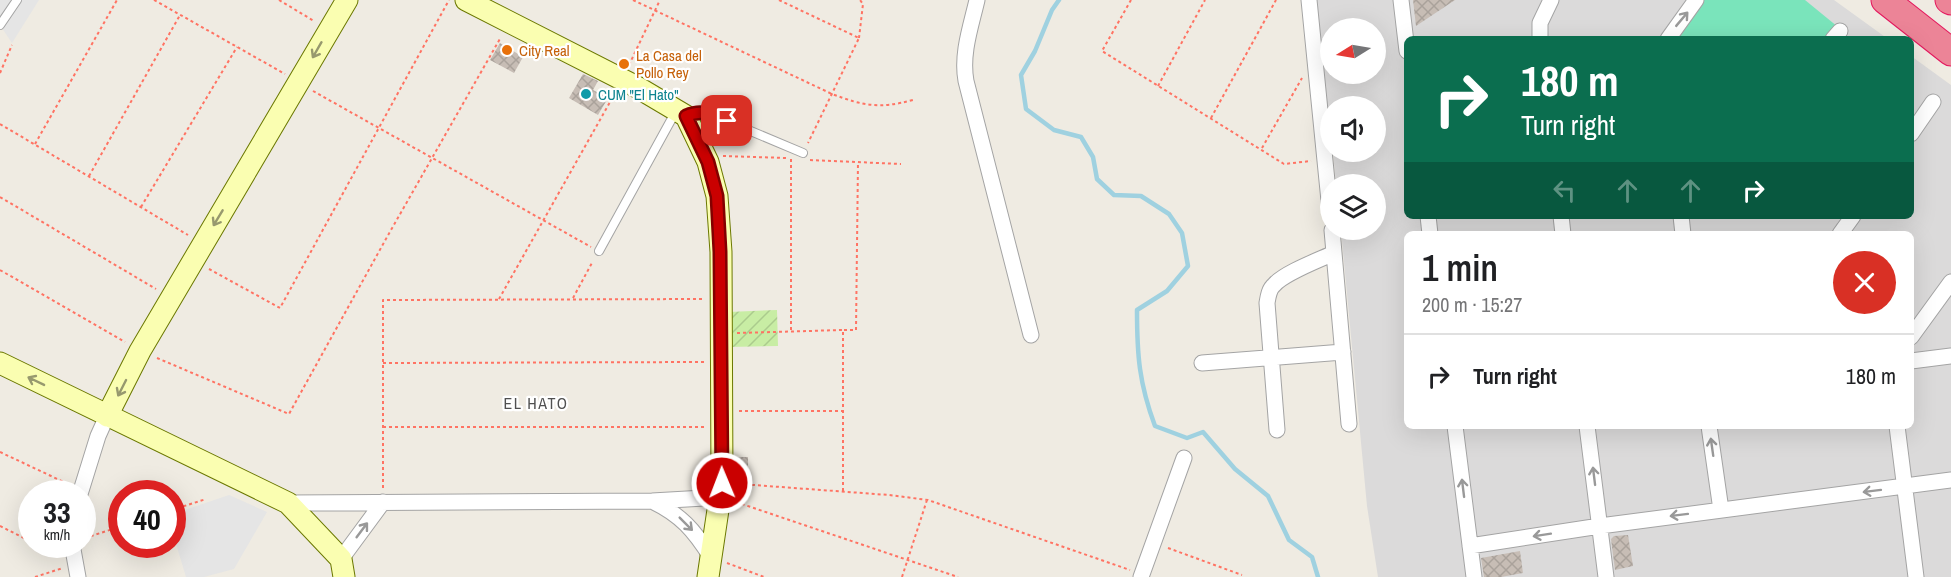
<!DOCTYPE html>
<html lang="en">
<head>
<meta charset="utf-8">
<style>
  body { margin:0; font-family:"Archivo Narrow",sans-serif; background:#f2f2f2; color:#202124; height:100vh; display:flex; flex-direction:column; font-size:22px; white-space:nowrap }
  * { box-sizing:border-box; margin:0 }
  p { font-size:20px; color:#757577 }
  .icon { flex:none; width:33px; height:33px; fill:none; stroke:currentColor; stroke-width:2; stroke-linecap:round; stroke-linejoin:round }
  .map { position:relative; flex:1; overflow:hidden }
  .panel { position:absolute; left:1404px; top:231px; width:510px; height:198px; display:flex; flex-direction:column; background:#fff; border-radius:9px; box-shadow:0 6px 24px #0002 }
  .panel>* { flex:none }
  .top-card { position:absolute; left:1404px; top:36px; width:510px; height:183px; border-radius:9px; box-shadow:0 6px 24px #0002; background:#0b6e4f; color:#fff; overflow:hidden }
  .needle { width:39px; rotate:259deg }
  .tools { position:absolute; left:1320px; top:18px; display:grid; gap:12px }
  .tools a { display:grid; place-items:center; width:66px; height:66px; border-radius:50%; background:#fff; box-shadow:0 6px 24px #0002; font-size:30px }
  .speed { position:absolute; left:18px; top:480px; display:flex; gap:12px; font-size:30px; font-weight:700; text-align:center }
  .speed>* { display:grid; place-content:center; width:78px; height:78px; border-radius:50%; background:#fff; box-shadow:0 6px 24px #0002; line-height:1 }
  .speed small { font-size:15px; font-weight:400 }
  .speed .limit { border:9px solid #d22; background:#fff; color:#111 }
  .pin { position:absolute; display:grid; place-items:center; width:51px; height:51px; color:#fff; margin:-26px; border-radius:12px; box-shadow:0 3px 9px #0006 }
  .me { position:absolute; width:66px; margin:-33px; rotate:359deg; stroke-linejoin:round; filter:drop-shadow(0 0 4px #0008) }
  .turn { display:flex; align-items:center; gap:21px; height:126px; padding:0 18px; font-size:27px }
  .turn .icon { width:78px; height:78px; stroke-width:2.5 }
  .turn b { display:block; font-size:42px; line-height:51px }
  .lanes { display:flex; align-items:center; height:57px; padding:0 18px; background:#0003; justify-content:center; gap:30px; direction:ltr }
  .lanes .off { opacity:.35 }
  .round { display:grid; place-items:center; flex:none; width:63px; height:63px; border-radius:32px; background:#f2f2f2 }
  .summary { display:flex; align-items:center; justify-content:space-between; height:102px; padding:0 18px }
  h1 { font-size:36px; font-weight:600; line-height:45px }
  ul { padding:0; list-style:none }
  li { display:flex; align-items:center; gap:18px; height:84px; padding:0 18px; border-top:2px solid #e0e0e0 }
  li div { flex:1 }
  li b { display:block; font-size:22px }
  li em { font-style:normal }
  .map>svg:first-child { display:block }
  .residential { fill:#dbdada; fill-rule:evenodd }
  .garden { fill:url(#garden-furrows) }
  .pitch { fill:#7ae4bb }
  .parking { fill:#e5e5e5 }
  .lines { fill:none; stroke-linecap:round; stroke-linejoin:round }
  .stream { stroke:#9fd1e0; stroke-width:4.5 }
  .building { fill:url(#building-cross-hatch) }
  .lane-casing { stroke:#a4a4a4; stroke-width:10 }
  .street-casing { stroke:#a4a4a4; stroke-width:17 }
  .secondary-casing { stroke:#6b7800; stroke-width:23 }
  .highway-casing { stroke:#e4185e; stroke-width:29 }
  .path { stroke:#ff7363; stroke-width:2; stroke-dasharray:3 3; stroke-linecap:butt }
  .lane { stroke:#fff; stroke-width:8 }
  .street { stroke:#fff; stroke-width:15 }
  .secondary { stroke:#fafeb1; stroke-width:21 }
  .highway { stroke:#ec8497; stroke-width:27 }
  .oneway { stroke:#999 }
  .oneway2 { stroke:#97996e }
  .route-casing { stroke:#830000; stroke-width:15 }
  .route { stroke:#ca0000; stroke-width:10 }
  .food-dot { fill:#e8710a; stroke:#fff; stroke-width:2 }
  .culture-dot { fill:#0f9aa8; stroke:#fff; stroke-width:2 }
  .labels { text-anchor:middle; dominant-baseline:central; stroke-width:4.5; stroke-linejoin:round; paint-order:stroke }
  .food-label { font-size:15px; fill:#c56008; stroke:#fff; text-anchor:start }
  .culture-label { font-size:15px; fill:#0d838f; stroke:#fff; text-anchor:start }
  .neighbourhood-label { font-size:16px; letter-spacing:1.5px; fill:#505050; stroke:#fff }
</style>
</head>
<body>
<div class="map">
<svg width="1951" height="577" viewBox="0 0 1951 577">
  <defs>
    <pattern id="garden-furrows" width="10" height="10" patternUnits="userSpaceOnUse" patternTransform="scale(1.5)"><rect width="10" height="10" fill="#c8eda4"/><path d="M-1 1l2-2M0 10L10 0M9 11l2-2" fill="none" stroke="#abcb8d"/></pattern>
    <pattern id="building-cross-hatch" width="8" height="8" patternUnits="userSpaceOnUse" patternTransform="scale(1.5)"><rect width="8" height="8" fill="#c7bdb5"/><path d="M0 0l8 8M0 8l8-8" fill="none" stroke="#aaa29b"/></pattern>
  </defs>
  <rect width="100%" height="100%" fill="#efebe2"/>
  <path class="residential" d="M1315 0H1834L1888 39H1407V216H1911V56L1951 85V577H1378L1367 506 1341 230H1376V184H1336L1333 152H1376V106H1330V129ZM1330 28H1376V74H1330ZM1407 234H1911V426H1407Z"/>
  <path class="garden" d="M777 310 778 346 729 347 728 312Z"/>
  <path class="pitch" d="M1703 0H1805L1838 27 1828 39H1676Z"/>
  <path class="parking" d="M0 0H39L12 43 0 25Z
    M229 495 267 512 234 569 204 577H186L173 534V514Z"/>
  <g class="lines">
    <path class="stream" d="M1059 0 1052 10 1035 51 1021 75 1026 109 1054 130 1081 137 1093 157 1097 179 1114 195 1141 196 1169 214 1182 233 1188 266 1167 291 1137 310C1137 355 1139 383 1155 426L1187 438 1203 432 1235 469 1268 496 1289 540 1312 557 1318 577"/>
  </g>
  <path class="building" d="M1413 0H1455L1416 26Z
    M500 43 523 57 514 73 490 60Z
    M583 74 598 81 593 90 608 98 598 115 569 98Z
    M735 457H748V474H735Z
    M1628 535 1633 566 1615 570 1611 539 1614 536Z
    M1520 551 1523 573 1501 577H1484L1481 558Z"/>
  <g class="lines">
    <g class="lane-casing">
      <path id="lane" d="M0 25 17 0
        M688 115 696 111 708 113 803 153
        M599 251 676 111"/>
    </g>
    <g class="street-casing">
      <path id="street" d="M977 0C971 26 961 54 966 81L1031 335
        M1309 0 1330 211
        M1401 0 1407 51
        M1540 39V23L1551 0
        M1668 39 1696 0
        M1833 39 1840 31
        M1911 134 1933 102
        M1428 216 1430 234
        M1561 216 1563 234
        M1681 216 1683 234
        M1332 230 1349 424
        M1840 234 1853 216
        M1911 337 1951 282
        M1911 361 1951 356
        M1202 363 1343 352
        M1455 426 1474 577
        M1587 426 1606 577
        M1709 426 1721 510
        M1897 426 1916 577
        M1277 430 1267 303C1268 297 1269 289 1274 285 1284 273 1319 260 1334 253
        M80 494 98 436 107 416
        M652 501C681 515 694 530 711 557
        M288 503 652 501 722 497
        M72 544 78 577
        M1470 546 1600 526 1951 480
        M341 559 383 502
        M1141 577 1184 458"/>
    </g>
    <g class="secondary-casing">
      <path id="secondary" d="M466 0 637 87 686 116 708 162 717 196 721 252 722 483 708 577
        M0 363 288 503 341 559 344 577
        M107 416 140 351 347 0"/>
    </g>
    <g class="highway-casing">
      <path id="highway" d="M1885 0 1951 52
        M1949 0 1951 1"/>
    </g>
    <path class="path" d="M154 0 285 74
      M279 0 314 21
      M633 0 832 94C864 106 879 109 913 100
      M779 0 859 38 808 143
      M1131 0 1102 51 1284 164 1311 161
      M859 38 863 4 860 0
      M629 65 660 0
      M0 73 12 45
      M1158 86 1205 0
      M313 91 591 247
      M1211 118 1276 0
      M0 124 188 235
      M35 144 117 0
      M1262 148 1302 78
      M723 156 786 158
      M791 159V332
      M810 160 901 164
      M89 176 180 15
      M0 197 156 289
      M141 207 237 47
      M209 269 280 308 449 0
      M0 270 125 342
      M573 298 593 261
      M499 299 614 95
      M844 330H856L858 162
      M737 333 843 330V491
      M157 358 289 414 387 237 501 37
      M383 363 704 362
      M739 411H844
      M383 427H704
      M0 452 68 484
      M740 484 889 495 928 500 1130 570
      M383 488V300L703 299
      M736 502 958 577
      M172 510 206 499
      M0 526 32 542
      M85 538 122 526
      M37 544 58 556
      M1168 548 1242 575
      M727 563 764 577
      M35 577 63 568
      M902 577 927 500"/>
    <use href="#lane" class="lane"/>
    <use href="#street" class="street"/>
    <use href="#secondary" class="secondary"/>
    <use href="#highway" class="highway"/>
  </g>
  <defs><path id="oneway-shaft" d="M-6 0H5M1.5-3L5.5 0L1.5 3" fill="none" stroke-width="1.6" stroke-linecap="round" stroke-linejoin="round" transform="scale(1.5)"/></defs>
  <g class="oneway">
    <use href="#oneway-shaft" transform="translate(1682 19) rotate(-50)"/>
    <use href="#oneway-shaft" transform="translate(1712 447) rotate(-98)"/>
    <use href="#oneway-shaft" transform="translate(1594 476) rotate(-97)"/>
    <use href="#oneway-shaft" transform="translate(1463 488) rotate(-97)"/>
    <use href="#oneway-shaft" transform="translate(1872 491) rotate(173)"/>
    <use href="#oneway-shaft" transform="translate(1679 515) rotate(173)"/>
    <use href="#oneway-shaft" transform="translate(686 524) rotate(45)"/>
    <use href="#oneway-shaft" transform="translate(362 530) rotate(-53)"/>
    <use href="#oneway-shaft" transform="translate(1542 535) rotate(171)"/>
  </g>
  <g class="oneway2">
    <use href="#oneway-shaft" transform="translate(317 50) rotate(120)"/>
    <use href="#oneway-shaft" transform="translate(218 218) rotate(121)"/>
    <use href="#oneway-shaft" transform="translate(36 381) rotate(-154)"/>
    <use href="#oneway-shaft" transform="translate(122 388) rotate(117)"/>
  </g>
  <g class="lines">
    <g class="route-casing">
      <path id="route" d="M722 483 720 252 717 196 708 162 686 116C703 109 711 115 727 121"/>
    </g>
    <use href="#route" class="route"/>
  </g>
  <g class="food-dot">
    <circle cx="507" cy="50" r="6"/>
    <circle cx="624" cy="64" r="6"/>
  </g>
  <circle class="culture-dot" cx="586" cy="94" r="6"/>
  <g class="labels">
    <g class="food-label">
      <text x="519" y="50">City Real</text>
      <text x="636" y="55">La Casa del<tspan x="636" dy="17">Pollo Rey</tspan></text>
    </g>
    <g class="culture-label">
      <text x="598" y="94">CUM "El Hato"</text>
    </g>
    <g class="neighbourhood-label">
      <text x="536" y="403">EL HATO</text>
    </g>
  </g>
</svg>
<div class="tools">
<a><svg class="needle" viewBox="-14 -14 28 28"><path d="M0-13l5 13h-10z" fill="#e53935"/><path d="M0 13l5-13h-10z" fill="#757577"/></svg></a>
<a><svg class="icon" aria-label="sound" viewBox="0 0 24 24"><path d="M4 9h4l5-4v14l-5-4H4zM17 9q2 3 0 6"/></svg></a>
<a><svg class="icon" aria-label="layers" viewBox="0 0 24 24"><path d="M12 4l9 5-9 5-9-5zM3 14l9 5 9-5"/></svg></a>
</div>
<div class="speed"><div>33<small>km/h</small></div><div class="limit">40</div></div>
<div class="pin" style="left:727px;top:121px;background:#d93025"><svg class="icon" aria-label="arrive" viewBox="0 0 24 24"><path d="M6 21V4h12l-3 4 3 4H6"/></svg></div>
<svg class="me" style="left:722px;top:483px" viewBox="-20 -20 40 40"><circle r="17" fill="#ca0000" stroke="#fff" stroke-width="3"/><path d="M0-11L8 9 0 5-8 9z" fill="#fff"/></svg>
<div class="top-card">
<div class="turn"><svg class="icon" aria-label="right" viewBox="0 0 24 24"><path d="M7 20v-9h11M14 6l5 5-5 5"/></svg><div><b>180 m</b>Turn right</div></div>
<div class="lanes"><svg class="icon off" aria-label="left" viewBox="0 0 24 24"><path d="M17 20v-9H6M10 6l-5 5 5 5"/></svg><svg class="icon off" aria-label="ahead" viewBox="0 0 24 24"><path d="M12 20V5M6 11l6-6 6 6"/></svg><svg class="icon off" aria-label="ahead" viewBox="0 0 24 24"><path d="M12 20V5M6 11l6-6 6 6"/></svg><svg class="icon" aria-label="right" viewBox="0 0 24 24"><path d="M7 20v-9h11M14 6l5 5-5 5"/></svg></div>
</div>
<section class="panel">
<div class="summary"><div><h1>1 min</h1><p>200 m · 15:27</p></div><a class="round" style="background:#d93025;color:#fff"><svg class="icon" aria-label="close" viewBox="0 0 24 24"><path d="M6 6l12 12M18 6L6 18"/></svg></a></div>
<ul>
<li><svg class="icon" aria-label="right" viewBox="0 0 24 24"><path d="M7 20v-9h11M14 6l5 5-5 5"/></svg><div><b>Turn right</b></div><em>180 m</em></li>
</ul>
</section>
</div>
</body>
</html>
